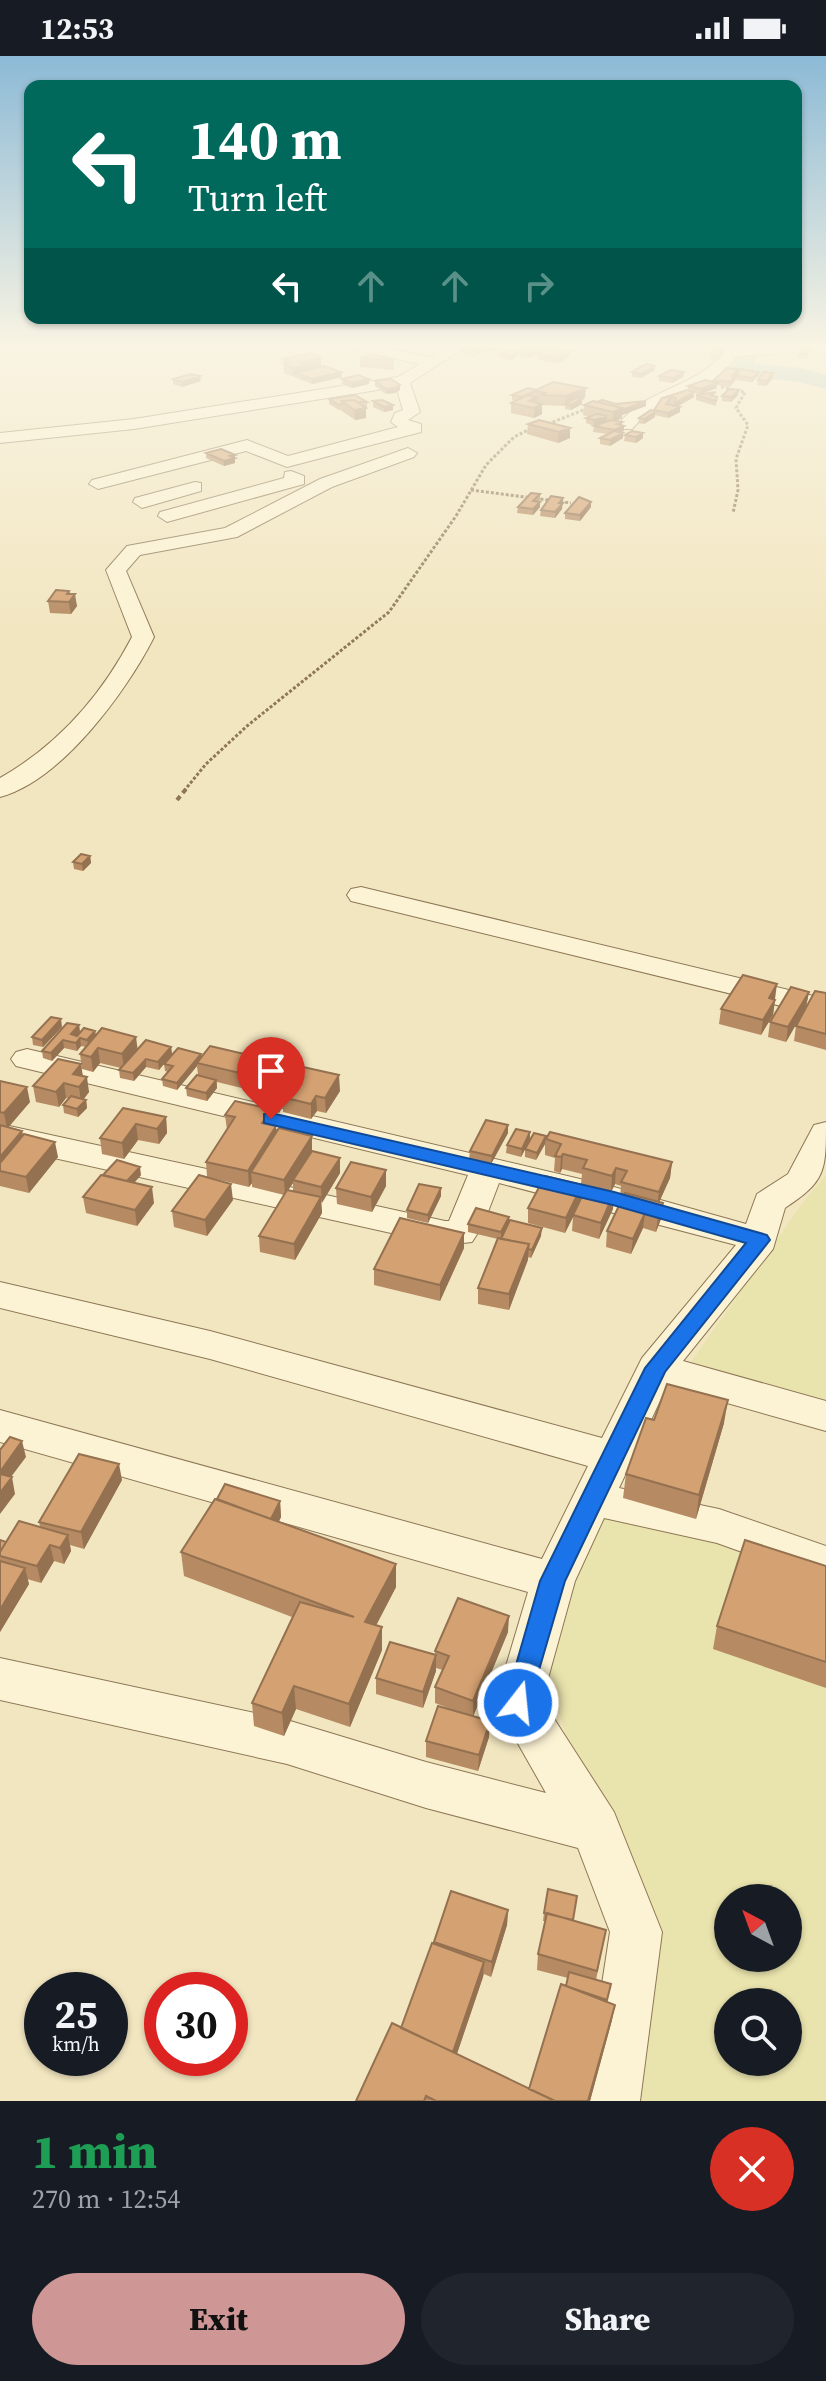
<!DOCTYPE html>
<html lang="en">
<head>
<meta charset="utf-8">
<style>
  body { margin:0; font-family:"Source Serif 4",serif; background:#20242c; color:#f1f3f6; height:100vh; display:flex; flex-direction:column; font-size:30px; white-space:nowrap }
  * { box-sizing:border-box; margin:0 }
  p { font-size:26px; color:#9ea1a6 }
  .icon { flex:none; width:44px; height:44px; fill:none; stroke:currentColor; stroke-width:2; stroke-linecap:round; stroke-linejoin:round }
  .map { position:relative; height:2045px; overflow:hidden }
  .sheet { display:flex; flex-direction:column; background:#171b24; flex:1 }
  .sheet>* { flex:none }
  .hud { position:absolute; left:24px; top:24px; width:778px; height:244px; border-radius:16px; box-shadow:0 2px 6px #0004; background:#00695c; color:#fff; overflow:hidden }
  .needle { width:52px; rotate:319deg }
  .controls { position:absolute; left:714px; top:1828px; display:grid; gap:16px }
  .controls a { display:grid; place-items:center; width:88px; height:88px; border-radius:50%; background:#171b24; box-shadow:0 2px 6px #0004; font-size:40px }
  .speed { position:absolute; left:24px; top:1916px; display:flex; gap:16px; font-size:40px; font-weight:700; text-align:center }
  .speed>* { display:grid; place-content:center; width:104px; height:104px; border-radius:50%; background:#171b24; box-shadow:0 2px 6px #0004; line-height:1 }
  .speed small { font-size:20px; font-weight:400 }
  .speed .limit { border:12px solid #d22; background:#fff; color:#111 }
  .pin { position:absolute; display:grid; place-items:center; width:68px; height:68px; color:#fff; margin:-82px -34px; border-radius:50% 50% 50% 0; rotate:-45deg; box-shadow:0 0 8px #0007 }
  .pin .icon { rotate:45deg }
  .me { position:absolute; width:88px; margin:-44px; rotate:16deg; stroke-linejoin:round; filter:drop-shadow(0 0 6px #0008) }
  .turn { display:flex; align-items:center; gap:28px; height:168px; padding:0 32px; font-size:36px }
  .turn .icon { width:104px; height:104px; stroke-width:2.5 }
  .turn b { display:block; font-size:56px; line-height:68px }
  .lanes { display:flex; align-items:center; height:76px; padding:0 32px; background:#0003; justify-content:center; gap:40px; direction:ltr }
  .lanes .off { opacity:.35 }
  .round { display:grid; place-items:center; flex:none; width:84px; height:84px; border-radius:42px; background:#20242c }
  .summary { display:flex; align-items:center; justify-content:space-between; height:136px; padding:0 32px }
  h1 { font-size:48px; font-weight:800; line-height:60px; color:#1e9e55 }
  .cta { display:flex; gap:16px; margin-top:auto; padding:16px 32px }
  .cta a { flex:1; height:92px; border-radius:48px; background:#ce9796; color:#111; font-size:32px; font-weight:800; line-height:92px; text-align:center }
  .cta a+a { background:#20242c; color:#f1f3f6 }
  .status { display:flex; justify-content:space-between; align-items:center; height:56px; padding:0 40px; background:#171b24; direction:ltr }
  .status svg { height:22px; fill:currentColor }
  .map>svg:first-child { display:block }
  .farmland { fill:#e9e3ad; fill-rule:evenodd }
  .lines { fill:none; stroke-linecap:round; stroke-linejoin:round }
  .river { fill:#a3c4bc; fill-rule:evenodd }
  .minor-casing { stroke:#8d7756; stroke-width:2 }
  .path-far1 { stroke:#8d7756; stroke-width:3; stroke-dasharray:3 2; stroke-linecap:butt }
  .path { stroke:#8d7756; stroke-width:4; stroke-dasharray:5 4; stroke-linecap:butt }
  .minor { fill:#fcf3d4; fill-rule:evenodd }
  .wall { fill:#b68a62; fill-rule:evenodd }
  .shaded-wall { fill:#947150 }
  .building { fill:#d4a172; stroke:#947150; stroke-width:2 }
  .route { fill:#1a73e8; stroke:#114b97; stroke-width:2 }
</style>
</head>
<body>
<div class="status"><b>12:53</b><svg viewBox="0 0 49 12"><path d="M0 12V9h3v3zM5 12V6h3v6zM10 12V3h3v9zM15 12V0h3v12zM26 1h20v11H26zM47 4h2v5h-2z"/></svg></div>
<div class="map">
<svg width="826" height="2045" viewBox="0 0 826 2045">
  <rect width="100%" height="100%" fill="#f2e6c0"/>
  <path class="farmland" d="M826 1119V1360L686 1313 804 1145Z
    M593 1443 826 1508V2045H612L636 1876 596 1773 541 1601ZM728 1842H788V1902H728ZM728 1946H788V2006H728Z"/>
  <g class="lines">
    <path class="river" d="M735 292H757L754 308 801 312 826 319V333L800 326 734 319 731 314Z"/>
    <g class="minor-casing">
      <path id="minor" d="M348 292H383L431 301 446 292H464L410 327 420 356 408 364 421 368V376L287 411 246 395 98 433 89 428 92 424 247 384 288 400 398 371 391 366 395 357 403 354 396 331 134 373 0 387V377L134 363 398 321 420 308Z
        M727 292H802L795 296 737 300C712 338 661 339 632 373H620L618 369C646 331 700 332 727 292Z
        M408 392 417 397 414 401 332 431 237 481 140 499 126 515 154 581C127 635 61 725 0 741V722C58 689 101 640 132 581L106 514 127 490 225 472 320 423Z
        M291 415 304 420V428L167 466 158 460 160 456 284 422 285 416Z
        M195 426 201 427V435L142 452 133 446 135 442Z
        M361 831 826 943V961L351 845 347 839 351 833Z
        M27 993 614 1131 746 1168 757 1138 788 1118 814 1069 826 1066C826 1115 826 1125 785 1152L773 1193 683 1305 826 1345V1375L667 1330 619 1432 719 1453 826 1490V1526L717 1487 604 1462 575 1525 542 1644 614 1756 662 1876 640 2045H584L610 1876 578 1792 426 1752 287 1708 0 1644V1602L287 1664 426 1706 546 1737 495 1647 528 1536 0 1386V1354L542 1503 588 1410 210 1303 0 1252V1226L210 1275 602 1382 642 1302 736 1189 499 1127 483 1169 472 1186 445 1189 0 1090V1068L445 1165H449L468 1119 16 1010 11 1003 16 996Z"/>
    </g>
    <path class="path-far1" d="M541 295 546 292
      M721 331 745 336 736 352 748 369 736 403 738 434 733 457
      M548 368 586 353
      M471 434 571 447
      M184 735 206 708 247 670 389 556 456 460 486 409 514 381 530 373"/>
    <path class="path" d="M177 744 186 733"/>
    <use href="#minor" class="minor"/>
  </g>
  <path class="wall" d="M463 292H500L495 295 481 296 474 300 461 298V293Z
    M723 292 720 304 710 303 711 298Z
    M810 292 807 303 798 302 799 298Z
    M519 295 540 296 529 302 519 300Z
    M570 296V300L558 307 538 304V299Z
    M500 298 517 301 511 304 500 302Z
    M321 301V311L341 316 342 321 312 328 284 317 283 303Z
    M360 302 394 304V314L360 311Z
    M738 313V317L759 316 758 320 752 326 735 324 729 331 717 329V332L701 338 717 341 716 350 696 344V339L700 338 694 337V341L678 350 680 356 668 362 655 359V361L644 368 638 367 639 362 653 355 669 341 688 334V330L714 327V324Z
    M655 314 641 322 632 321V316Z
    M684 316 683 321 672 327 659 325V320Z
    M773 322 766 330 757 329 758 324Z
    M173 323 201 325 182 331 173 328Z
    M342 323 369 328 352 332 342 328Z
    M375 325 400 329V334L395 337 386 338 375 330Z
    M528 332 585 341 581 343 582 348 571 354 565 353V350L542 349V358L534 362 511 357V347L515 345 512 344V339Z
    M738 339 731 346 722 345V340Z
    M329 343 367 346V351H365L366 352V362L355 364 342 355V354H339L329 348Z
    M373 345 393 354 384 356 373 351Z
    M646 345V350L622 359V362L616 365 624 370V375L621 376 623 382 610 390 600 388V382L608 378 593 376 594 370 603 367 594 370 586 367V362L590 361 583 359 584 349 597 346 616 348Z
    M528 368 570 372V382L558 387 527 378Z
    M625 379 643 382 636 387 624 385Z
    M206 397 235 399V407L224 410 206 402Z
    M540 438V444L538 446H540V451L533 459 517 457 518 451Z
    M563 442 562 453 555 462 540 460 541 454Z
    M591 451 580 465 565 463V457Z
    M69 535 77 550 71 558 50 557 48 545Z
    M90 800 91 807 83 815 74 813 73 806Z
    M809 936 806 951 786 986 768 981 770 966Z
    M826 937V994L794 985 796 970Z
    M775 943 773 959 761 979 719 968 721 953Z
    M79 969 80 976 95 975 96 979 138 993 171 991 172 998 159 1014 146 1011 134 1025 120 1022 119 1014 121 1012 100 1007 93 1016 82 1013 80 998 86 991 81 990 77 995 64 992 52 1005 43 1002 42 995Z
    M62 971 43 991 33 989 32 981Z
    M201 998V1002L270 1004 271 1019 258 1036 217 1026V1032L207 1045 187 1040 186 1032 198 1019 197 1010 177 1034 163 1030 162 1023 168 1016 165 1015 164 1008Z
    M81 1008 83 1020 89 1036 84 1043 86 1044 87 1052 78 1061 64 1057 63 1049 69 1043 66 1042 59 1051 36 1046 33 1030Z
    M0 1025 30 1046 8 1071 22 1075 23 1080 58 1101 29 1137 0 1130Z
    M265 1032 340 1035 326 1057 317 1055 311 1063 283 1056V1050L279 1057 271 1056 272 1069 276 1076 312 1080V1095L340 1102V1117L321 1147 322 1157 295 1204 260 1196 259 1180 284 1139 252 1131V1127L249 1131 207 1121 206 1106 227 1074 225 1059 264 1051 263 1046 268 1040 265 1039ZM293 1127V1135L288 1134Z
    M123 1052 166 1061 167 1077 159 1088 138 1084 124 1103 102 1098 100 1082Z
    M508 1069V1077L491 1108 469 1103 470 1095Z
    M530 1076V1084L521 1101 506 1097 507 1089Z
    M546 1080V1083L672 1106 670 1122 659 1146 663 1147 661 1163 656 1176 643 1172 631 1198 606 1191 607 1175 623 1142H620L621 1130 615 1128 611 1136 581 1128 582 1118 562 1113 560 1117 554 1115 555 1102 545 1099V1088L536 1104 525 1101V1093Z
    M141 1119 134 1127 154 1147 137 1170 86 1157 83 1141Z
    M386 1130 372 1156 337 1148 336 1132Z
    M441 1132V1140L428 1167 407 1162V1154Z
    M614 1137 613 1153 599 1183 572 1175 573 1161 565 1177 528 1167V1152Z
    M233 1144 207 1180 174 1171 172 1155Z
    M509 1161V1168L541 1180 531 1202 528 1201 509 1254 478 1248V1232L498 1183 468 1176V1168Z
    M464 1177V1192L440 1245 374 1229V1213Z
    M654 1364 724 1367 696 1463 623 1442 626 1418Z
    M122 1424 84 1493 70 1489 71 1495 64 1508 54 1505 41 1527 27 1523 29 1528 0 1576V1484L6 1486 40 1471 39 1466Z
    M280 1445 281 1461 279 1466 396 1531 376 1569 382 1594 350 1671 296 1653 284 1680 254 1670 252 1647 292 1561 184 1520 181 1496Z
    M826 1510V1632L713 1593 717 1570Z
    M508 1576 473 1660 489 1681 478 1715 426 1701V1685L461 1657 435 1647V1631L443 1614 436 1612V1615L423 1652 376 1638V1622L435 1599V1595Z
    M508 1854 507 1869 491 1921 484 1918 457 1998 529 2033 566 1930 568 1922 537 1914 538 1898 546 1865H543L544 1857 606 1874 596 1924 611 1928 607 1946 612 1964 590 2045H356L401 1972 434 1886Z"/>
  <path class="shaded-wall" d="M481 292V297L474 300 475 296Z
    M538 292H540V296L529 302V297Z
    M570 296V300L558 307V302Z
    M518 297 517 301 511 304V300Z
    M321 301V311L295 317V321H294L293 312 299 306Z
    M655 310V314L641 322V318Z
    M738 313 735 325 729 331 732 320Z
    M341 316 342 321 312 328V323Z
    M684 316 683 321 672 327 673 322Z
    M759 316 758 320 752 326 753 322Z
    M773 317V322L766 330 767 325Z
    M200 320 201 325 182 331V326Z
    M369 323V328L352 332V327Z
    M717 327V332L700 338 701 333Z
    M400 329V334L395 337 386 338V333Z
    M586 332 585 341 569 349 565 348 566 340Z
    M739 334 738 339 731 346 732 341Z
    M694 336V341L675 352V347Z
    M537 341V351L542 348V358L534 362V352L529 345Z
    M582 343V348L571 354V349Z
    M646 345V350L622 359 623 354Z
    M393 349V354L384 356V351Z
    M680 351V356L668 362V357Z
    M366 352V362L355 364 354 354Z
    M622 352V362L613 366V356Z
    M655 356V361L644 368V363Z
    M607 360V365L594 370V364Z
    M622 366V371L624 370V375L614 379V374L617 368Z
    M570 372V382L558 387 559 376Z
    M623 377V382L610 390V384Z
    M643 377V382L636 387V381Z
    M235 399V407L224 410V405L230 400Z
    M563 442 562 453 555 462V456L559 447Z
    M540 446V451L533 459V453Z
    M591 446V451L580 465V459Z
    M69 535 71 544 75 538 77 550 71 558 67 538Z
    M90 800 91 807 83 815 82 808Z
    M777 928 775 943 767 957 769 942Z
    M809 936 806 951 786 986 788 971Z
    M775 944 773 959 761 979 763 964Z
    M61 963 62 971 43 991 42 984Z
    M79 969 80 977 73 986 71 978Z
    M95 975 96 982 89 992 87 984Z
    M136 981 138 996 124 1013 122 998Z
    M80 982 81 990 77 995 76 987Z
    M63 984 64 992 52 1005 51 997Z
    M171 991 172 998 159 1014 158 1006Z
    M98 992 100 1007 93 1016 91 1001Z
    M201 998 202 1005 197 1007V1010L177 1034V1027Z
    M146 1003V1011L134 1025 133 1017Z
    M270 1004 271 1019 258 1036 257 1021Z
    M81 1008 83 1024 73 1018Z
    M339 1019 340 1035 326 1057 325 1042Z
    M87 1021 89 1036 81 1046 79 1031Z
    M216 1024 217 1032 207 1045 206 1037Z
    M64 1027 66 1042 59 1051 56 1036Z
    M27 1031 30 1046 7 1073 4 1057Z
    M316 1040 317 1055 311 1063V1048Z
    M282 1043 283 1050 279 1057 278 1050Z
    M86 1044 87 1052 78 1061 77 1053Z
    M271 1053 272 1068 263 1082 262 1067Z
    M166 1061 167 1077 159 1088 157 1073Z
    M136 1068 138 1084 124 1103 122 1087Z
    M508 1069V1077L491 1108 492 1100Z
    M276 1070 277 1085 251 1116 252 1127 249 1131 248 1115Z
    M22 1075 25 1090 0 1115V1101Z
    M530 1076V1084L521 1101 522 1093Z
    M312 1080V1095L293 1124V1127L285 1139 284 1124Z
    M546 1080 545 1088 536 1104 537 1097Z
    M55 1086 58 1101 29 1137 26 1121Z
    M563 1098 562 1113 560 1117 561 1101Z
    M340 1102V1117L322 1147 321 1131Z
    M672 1106 670 1122 657 1151 659 1136Z
    M140 1111 141 1119 126 1136 125 1128Z
    M616 1112 615 1128 611 1136 612 1120Z
    M386 1114V1130L372 1156 371 1141Z
    M231 1128 233 1144 207 1180 205 1164Z
    M582 1129 581 1145 565 1177 566 1162Z
    M152 1131 154 1147 137 1170 135 1154Z
    M441 1132V1140L428 1167V1159Z
    M614 1137 613 1153 599 1183 601 1167Z
    M321 1141 322 1157 295 1204 294 1188Z
    M663 1147 661 1163 656 1176 658 1160Z
    M645 1157 643 1172 631 1198 633 1183Z
    M509 1161V1169L501 1184V1176Z
    M542 1172 541 1180 531 1202 532 1194Z
    M464 1177V1192L440 1245V1229Z
    M529 1188 528 1204 509 1254V1238Z
    M728 1344 724 1367 696 1463 699 1439Z
    M22 1385 26 1401 2 1433 0 1416Z
    M119 1408 122 1424 84 1493 81 1476Z
    M12 1421 15 1438 0 1458V1437Z
    M280 1445 281 1461 270 1482 269 1466Z
    M68 1479 71 1495 64 1508 60 1492Z
    M50 1489 54 1505 41 1527 37 1510Z
    M396 1508V1531L366 1589 365 1566Z
    M25 1512 29 1528 0 1576V1554Z
    M509 1560 508 1576 473 1661V1645Z
    M382 1571V1594L350 1671 349 1648Z
    M436 1599V1615L423 1652V1636Z
    M294 1630 296 1653 284 1680 282 1657Z
    M490 1665 489 1681 478 1715 479 1699Z
    M508 1854 507 1869 491 1921 492 1906Z
    M484 1906 483 1921 452 2012 453 1997Z
    M615 1949 612 1964 590 2045H588Z"/>
  <path class="building" d="M463 292H480L475 296 461 293Z
    M524 292H538L529 297 519 295Z
    M550 292H551L570 296 558 302 538 299Z
    M714 292H723L720 299 711 298Z
    M801 292H809L807 298H799Z
    M506 294 518 297 511 300 500 298Z
    M311 297 321 301 299 306 306 309 293 312 284 308 291 306 283 303Z
    M371 298 394 304 360 302Z
    M646 308 655 310 641 318 632 316Z
    M324 310 341 316 312 323 295 317Z
    M727 312 738 313 732 320H735L730 326 714 324Z
    M741 313 759 316 753 322 735 319Z
    M671 314 684 316 673 322 659 320Z
    M764 316 773 317 767 325 758 324Z
    M191 318 200 320 182 326 173 323Z
    M358 319 369 323 352 327 342 323Z
    M391 323 400 329 395 332 386 333 375 325Z
    M705 324 717 327 701 333 688 330Z
    M553 326 586 332 566 340 541 339 545 337 534 335Z
    M528 332 537 334 522 341 512 339Z
    M729 333 739 334 732 341 722 340Z
    M687 334 694 336 675 347 676 342 669 340Z
    M716 336 710 339 717 341 716 345 696 339Z
    M355 339 367 346H357L354 344 342 345V348L339 349 329 343Z
    M527 339 537 341 529 345 542 348 534 352 511 347Z
    M672 340 666 348 680 351 668 357 654 354 662 342Z
    M576 342 582 343 571 349 565 348Z
    M354 344 366 352 354 354 342 345Z
    M382 344 393 349 384 351 373 345Z
    M602 344 616 348 646 345 623 354 622 352 597 346Z
    M593 345 622 352 613 356 584 349Z
    M651 354 655 356 644 363 639 362Z
    M597 358 607 360 594 364 586 362Z
    M539 364 570 372 559 376 528 368Z
    M611 364 622 366 617 368 624 370 614 374 594 370Z
    M614 375 623 377 610 384 600 382Z
    M632 375 643 377 636 381 625 379Z
    M221 393 235 399 230 400 235 402 224 405 206 397Z
    M531 437 540 438 533 445 540 446 533 453 518 451Z
    M551 440 563 442 559 447H563L555 456 541 454Z
    M579 441 591 446 580 459 565 457Z
    M56 534 69 535 67 538H75L69 546 48 545Z
    M81 798 90 800 82 808 73 806Z
    M743 919 777 928 769 942 775 944 763 964 721 953Z
    M791 931 809 936 788 971 770 966Z
    M815 935 826 937V978L796 970Z
    M51 961 61 963 42 984 32 981Z
    M67 967 79 969 71 978 77 980 84 972 95 975 87 984 80 982 76 987 63 984 51 997 42 995Z
    M102 972 136 981 122 998 98 992 91 1001 80 998Z
    M146 984 171 991 158 1006 146 1003 133 1017 119 1014Z
    M210 990 270 1004 257 1021 197 1007Z
    M178 992 201 998 177 1027 162 1023 173 1010 164 1008Z
    M58 1003 81 1008 73 1018 87 1021 79 1031 64 1027 56 1036 33 1030Z
    M303 1011 339 1019 325 1042 316 1040 311 1048 282 1041Z
    M276 1013 298 1017 278 1050 263 1046 272 1033 265 1032Z
    M197 1019 216 1024 206 1037 186 1032Z
    M0 1025 27 1031 4 1057 0 1056Z
    M71 1040 86 1044 77 1053 63 1049Z
    M235 1045 271 1053 262 1067 276 1070 248 1115 206 1106 235 1061 225 1059Z
    M123 1052 166 1061 157 1073 136 1068 122 1087 100 1082Z
    M486 1064 508 1069 492 1100 470 1095Z
    M0 1069 22 1075 0 1101Z
    M279 1072 312 1080 284 1124 251 1116Z
    M516 1073 530 1076 522 1093 507 1089Z
    M550 1076 672 1106 659 1136 621 1126 627 1115 616 1112 612 1120 583 1112 587 1104 563 1098 561 1101 555 1100 561 1088 546 1083Z
    M534 1077 546 1080 537 1097 525 1093Z
    M24 1078 55 1086 26 1121 0 1115V1107Z
    M312 1095 340 1102 321 1131 293 1124Z
    M117 1104 140 1111 127 1125 103 1119Z
    M351 1106 386 1114 371 1141 336 1132Z
    M101 1119 152 1131 135 1154 83 1141Z
    M199 1119 231 1128 205 1164 172 1155Z
    M545 1120 582 1129 566 1162 528 1152Z
    M419 1128 441 1132 428 1159 407 1154Z
    M587 1130 614 1137 601 1167 573 1159Z
    M287 1134 321 1141 294 1188 259 1180Z
    M625 1137 663 1147 658 1160 645 1157 633 1183 607 1175Z
    M476 1152 509 1161 501 1176 468 1168Z
    M400 1162 464 1177 440 1229 374 1213Z
    M510 1164 542 1172 532 1194 528 1193 529 1188 501 1183Z
    M498 1182 529 1188 509 1238 478 1232Z
    M667 1328 728 1344 699 1439 626 1418 646 1362 654 1364Z
    M10 1381 22 1385 0 1416V1394Z
    M79 1398 119 1408 81 1476 39 1466Z
    M0 1418 12 1421 0 1437Z
    M225 1428 280 1445 271 1463 217 1443Z
    M215 1443 396 1508 365 1566 382 1571 349 1648 294 1630 282 1657 252 1647 300 1546 354 1561 181 1496Z
    M19 1465 68 1479 60 1492 50 1489 37 1510 0 1500V1496Z
    M0 1484 6 1486 0 1496Z
    M745 1484 826 1510V1606L717 1570Z
    M0 1505 25 1512 0 1554Z
    M458 1542 509 1560 473 1645 435 1631 449 1600 435 1595Z
    M390 1586 436 1599 423 1636 376 1622Z
    M438 1650 490 1665 479 1699 426 1685Z
    M548 1833 577 1840 573 1864 544 1857Z
    M451 1835 508 1854 492 1906 434 1886Z
    M547 1857 606 1874 597 1915 538 1898Z
    M432 1887 484 1906 453 1996 401 1972Z
    M569 1916 611 1928 607 1944 566 1930Z
    M561 1928 615 1949 588 2045H555L529 2033Z
    M392 1967 555 2045H436L426 2040 424 2045H356Z"/>
  <linearGradient id="sky" x2="0" y2="1"><stop stop-color="#8cbad6"/><stop offset="0.5" stop-color="#f9f4e3"/><stop offset="1" stop-color="#f9f4e3" stop-opacity="0"/></linearGradient>
  <rect width="826" height="579" fill="url(#sky)"/>
  <path class="route" d="M271 1057 614 1136 767 1179 770 1184 665 1316 565 1525 527 1655 518 1659 508 1655 505 1647 540 1525 645 1312 746 1187 613 1149 264 1067V1058Z"/>
</svg>
<div class="controls">
<a><svg class="needle" viewBox="-14 -14 28 28"><path d="M0-13l5 13h-10z" fill="#e53935"/><path d="M0 13l5-13h-10z" fill="#9ea1a6"/></svg></a>
<a><svg class="icon" aria-label="search" viewBox="0 0 24 24"><circle cx="10" cy="10" r="6"/><path d="M15 15l6 6"/></svg></a>
</div>
<div class="speed"><div>25<small>km/h</small></div><div class="limit">30</div></div>
<div class="pin" style="left:271px;top:1063px;background:#d93025"><svg class="icon" aria-label="arrive" viewBox="0 0 24 24"><path d="M6 21V4h12l-3 4 3 4H6"/></svg></div>
<svg class="me" style="left:518px;top:1647px" viewBox="-20 -20 40 40"><circle r="17" fill="#1a73e8" stroke="#fff" stroke-width="3"/><path d="M0-11L8 9 0 5-8 9z" fill="#fff"/></svg>
<div class="hud">
<div class="turn"><svg class="icon" aria-label="left" viewBox="0 0 24 24"><path d="M17 20v-9H6M10 6l-5 5 5 5"/></svg><div><b>140 m</b>Turn left</div></div>
<div class="lanes"><svg class="icon" aria-label="left" viewBox="0 0 24 24"><path d="M17 20v-9H6M10 6l-5 5 5 5"/></svg><svg class="icon off" aria-label="ahead" viewBox="0 0 24 24"><path d="M12 20V5M6 11l6-6 6 6"/></svg><svg class="icon off" aria-label="ahead" viewBox="0 0 24 24"><path d="M12 20V5M6 11l6-6 6 6"/></svg><svg class="icon off" aria-label="right" viewBox="0 0 24 24"><path d="M7 20v-9h11M14 6l5 5-5 5"/></svg></div>
</div>
</div>
<section class="sheet">
<div class="summary"><div><h1>1 min</h1><p>270 m · 12:54</p></div><a class="round" style="background:#d93025;color:#fff"><svg class="icon" aria-label="close" viewBox="0 0 24 24"><path d="M6 6l12 12M18 6L6 18"/></svg></a></div>
<div class="cta"><a>Exit</a><a>Share</a></div>
</section>
</body>
</html>
